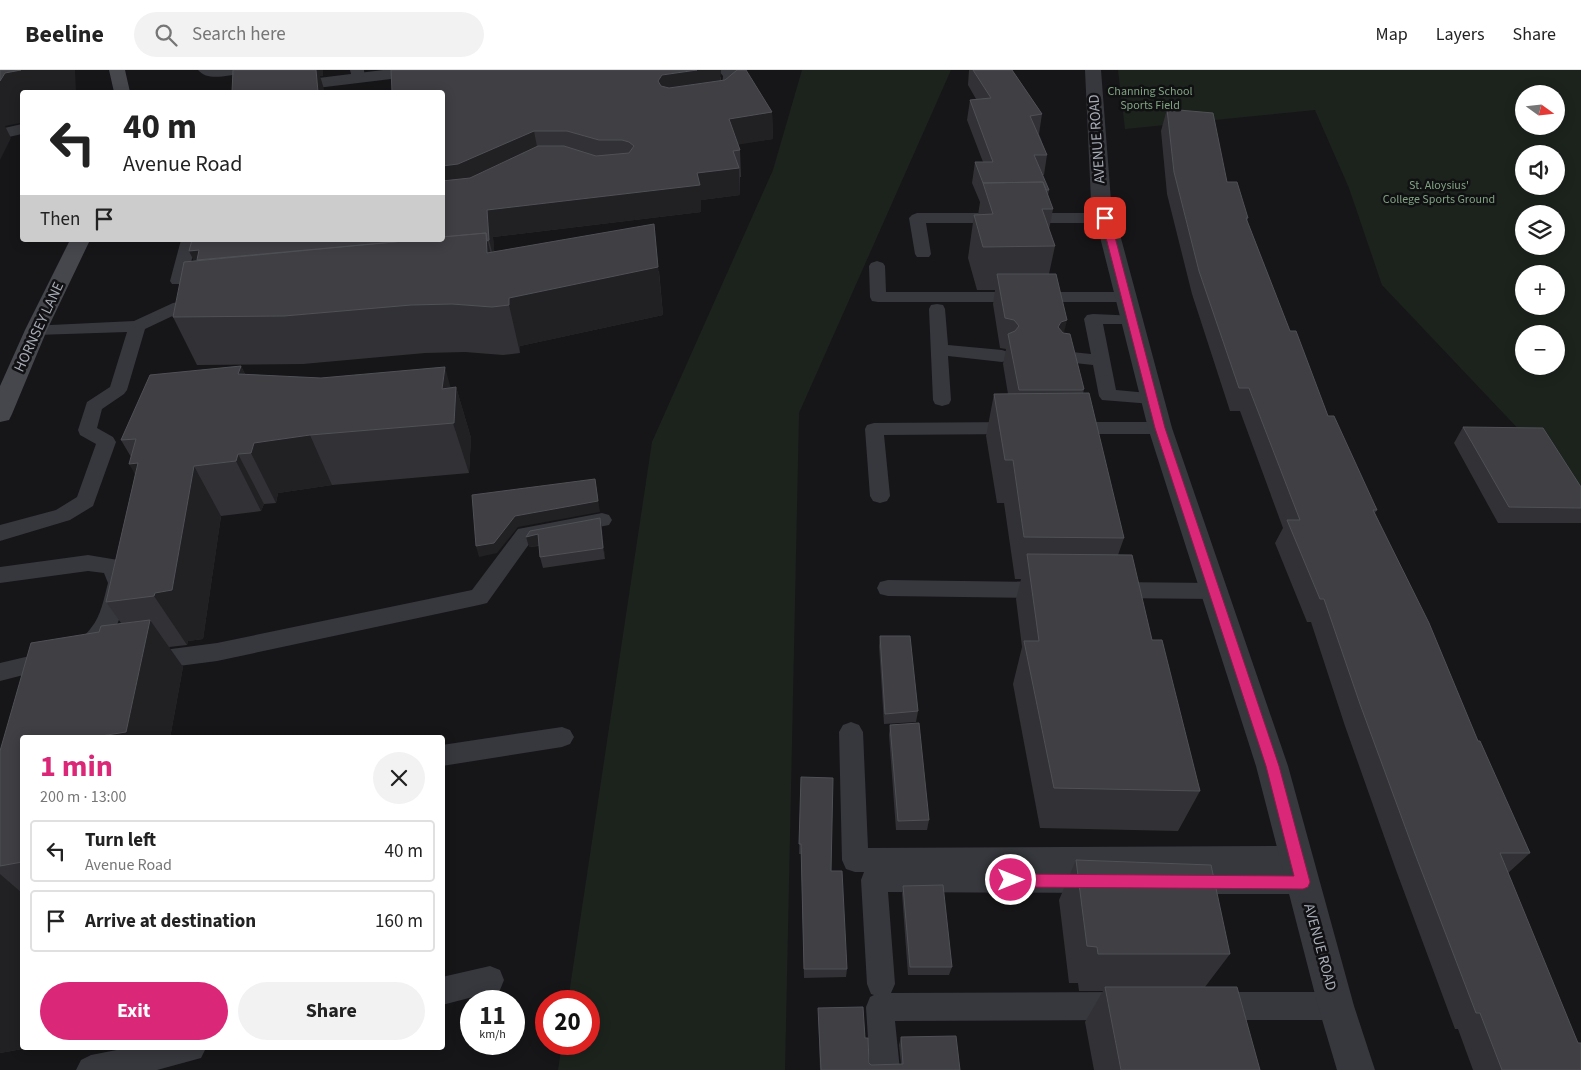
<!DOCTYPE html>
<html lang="en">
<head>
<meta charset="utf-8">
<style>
  body { margin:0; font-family:"Source Sans 3",sans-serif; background:#f2f2f2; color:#222; height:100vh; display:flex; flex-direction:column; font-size:19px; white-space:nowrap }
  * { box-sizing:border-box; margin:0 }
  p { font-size:16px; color:#767676 }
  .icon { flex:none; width:28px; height:28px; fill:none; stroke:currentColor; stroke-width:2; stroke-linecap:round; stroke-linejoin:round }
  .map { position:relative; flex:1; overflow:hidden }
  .details { position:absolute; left:20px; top:665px; width:425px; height:315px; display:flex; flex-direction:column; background:#fff; border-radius:5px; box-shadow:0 2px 12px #0003 }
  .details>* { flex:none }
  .banner { position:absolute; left:20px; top:20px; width:425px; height:152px; border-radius:5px; box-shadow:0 2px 12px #0003; background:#fff; color:#222; overflow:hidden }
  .needle { width:32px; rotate:105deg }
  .controls { position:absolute; left:1515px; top:15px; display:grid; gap:10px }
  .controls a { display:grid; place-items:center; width:50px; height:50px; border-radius:50%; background:#fff; box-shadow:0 2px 12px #0003; font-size:25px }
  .speed { position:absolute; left:460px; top:920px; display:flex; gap:10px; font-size:25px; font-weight:700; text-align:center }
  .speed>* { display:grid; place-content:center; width:65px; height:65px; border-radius:50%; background:#fff; box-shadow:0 2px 12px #0003; line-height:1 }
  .speed small { font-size:12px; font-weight:400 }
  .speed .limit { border:8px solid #d22; background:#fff; color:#111 }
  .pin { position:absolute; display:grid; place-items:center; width:42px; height:42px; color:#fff; margin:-21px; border-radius:10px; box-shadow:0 2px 8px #0006 }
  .me { position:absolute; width:55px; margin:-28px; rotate:90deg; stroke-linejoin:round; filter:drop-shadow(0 0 4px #0008) }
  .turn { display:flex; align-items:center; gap:18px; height:105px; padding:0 20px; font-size:22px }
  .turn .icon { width:65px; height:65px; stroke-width:2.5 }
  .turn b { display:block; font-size:35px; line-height:42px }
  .then { display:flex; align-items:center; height:48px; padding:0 20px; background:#0003; gap:10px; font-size:19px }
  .round { display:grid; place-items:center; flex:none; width:52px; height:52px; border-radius:26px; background:#f2f2f2 }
  .summary { display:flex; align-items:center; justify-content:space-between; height:85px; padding:0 20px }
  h1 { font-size:30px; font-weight:700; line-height:38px; color:#db2777 }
  .button { display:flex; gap:10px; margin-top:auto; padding:10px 20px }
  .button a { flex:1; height:58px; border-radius:30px; background:#db2777; color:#fff; font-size:20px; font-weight:700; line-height:58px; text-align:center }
  .button a+a { background:#f2f2f2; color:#222 }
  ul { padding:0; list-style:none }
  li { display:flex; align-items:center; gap:15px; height:62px; margin:0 10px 8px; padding:0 10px; border:2px solid #e0e0e0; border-radius:5px }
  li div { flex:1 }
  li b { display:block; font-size:19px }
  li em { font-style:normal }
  header { display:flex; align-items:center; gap:30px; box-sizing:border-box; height:70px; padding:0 25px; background:#fff; border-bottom:1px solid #e0e0e0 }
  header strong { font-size:24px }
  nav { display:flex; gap:28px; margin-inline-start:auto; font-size:18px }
  .search { width:350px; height:45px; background:#f2f2f2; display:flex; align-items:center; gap:12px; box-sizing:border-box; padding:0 18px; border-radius:28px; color:#767676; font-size:19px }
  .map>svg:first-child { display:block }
  .green { fill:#1c231d; fill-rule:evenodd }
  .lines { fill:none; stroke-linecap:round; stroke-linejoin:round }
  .service { fill:#37383d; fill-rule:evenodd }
  .minor { fill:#37383d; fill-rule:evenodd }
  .secondary { fill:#45474d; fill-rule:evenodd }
  .wall { fill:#323236 }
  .shaded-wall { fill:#212124 }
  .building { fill:#3f3f44; stroke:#4f5156 }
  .route { fill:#db2777; stroke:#8e194d }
  .labels { text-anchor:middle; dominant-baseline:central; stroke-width:5; stroke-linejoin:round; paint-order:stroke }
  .far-park-label { font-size:12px; fill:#7fa381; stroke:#111113 }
  .street-label { font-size:15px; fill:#a8adb8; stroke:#111113 }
</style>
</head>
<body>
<header>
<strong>Beeline</strong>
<div class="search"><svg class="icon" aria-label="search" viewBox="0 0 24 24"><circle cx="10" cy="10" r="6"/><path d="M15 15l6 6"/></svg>Search here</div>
<nav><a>Map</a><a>Layers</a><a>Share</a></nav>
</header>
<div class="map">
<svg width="1581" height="1000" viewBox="0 0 1581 1000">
  <rect width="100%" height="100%" fill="#161618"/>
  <path class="green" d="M802 0H951L799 343 785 1000H558L562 974H589V931H568L652 372 773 100Z
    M1118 0H1581V425L1382 215 1349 118 1315 40 1125 59ZM1524 24H1556V56H1524ZM1524 84H1556V116H1524ZM1524 144H1556V176H1524ZM1524 204H1556V236H1524ZM1524 264H1556V296H1524Z"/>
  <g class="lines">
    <path class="service" d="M198 0H262L263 5 256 9C253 8 252 6 249 5 236 0 211 15 198 0Z
      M350 0H364L365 8 363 11H353Z
      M917 143H1105L1110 145 1113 148 1110 151 1105 153H926L931 184 929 187H917L915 184 909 148 912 145Z
      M181 170H197L186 211 184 214H172L170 211Z
      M877 191 883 193 885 196 886 222H1126L1132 223 1134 227 1132 231 1126 232H878L872 231 870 227 869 196 871 193Z
      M203 228 209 229 211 233 209 237 183 241 145 259 127 320 124 324 102 339 97 358 113 367 116 372 93 436 70 450 0 471V455L56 440 77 427 96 374 80 365 78 360 87 332 110 317 127 262 36 265 30 264 27 260 30 256 134 251 173 233Z
      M937 234 943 235 945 239 948 275 1002 280 1008 282 1011 286 1008 290 1002 292 948 286 951 330 949 334 942 336 935 334 933 330 929 239 931 235Z
      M1093 244 1138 246 1141 250 1138 254H1103L1116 320 1159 324 1161 328 1159 332 1152 334 1102 330 1099 326 1093 295 1056 291 1053 287 1056 283 1062 281 1091 284 1084 249 1087 245Z
      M1016 352 1023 354 1025 358 1023 362 1016 364 884 365 890 426 887 431 880 433 873 431 870 426 865 359 867 355 874 353Z
      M1069 352H1160L1167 354 1169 358 1167 362 1160 364H1069L1062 362 1060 358 1062 354Z
      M602 443 609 445 612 450 609 455 532 470 487 533 479 535 217 591 148 600 140 597 137 591 140 585 148 582 217 573 472 520 518 459Z
      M88 485 118 490 130 513C123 540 116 575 86 585L78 582 75 576C79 568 86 565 91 558 101 546 104 528 108 513L104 503 88 501 0 513V497Z
      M888 510 1046 512 1054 514 1057 520 1054 526 1046 528 888 526 880 524 877 518 880 512Z
      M1112 512 1214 513 1222 515 1225 521 1222 527 1214 529 1112 528 1104 526 1101 520 1104 514Z
      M51 581 59 584 62 590 59 596 0 611V593Z
      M851 652 859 655 863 662 868 778 1295 776 1304 780 1308 788 1304 796 1296 800H1303L1312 803 1316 812 1312 821 1303 824H1185L1176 821 1172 812 1176 803 1183 801H1101L1104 802 1108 811 1104 820 1095 823 888 822 895 914 891 923 1123 922 1133 926 1137 936 1133 946 1123 950 895 951 900 1000H870L866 937 870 927 874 925 871 924 867 914 861 810 864 802H855L846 799 842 790 839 662 843 655Z
      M562 657 570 660 574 667 570 674 562 677 442 696V675Z
      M490 896 500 900 504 910 500 920 442 935V907Z
      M1214 922H1336L1346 926 1350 936 1346 946 1336 950H1214L1204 946 1200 936 1204 926Z
      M127 978H206L201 988 157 1000H76L81 990 91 985Z"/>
    <path class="minor" d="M383 0H432L430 4 424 5 284 22H237L240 18 246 17Z
      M718 0H736L739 5 740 21C732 32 721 38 708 35L705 31 708 27 715 26 722 19 723 6Z
      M1085 0H1101L1111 131 1172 358 1288 696 1354 936 1375 1000H1337L1318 936 1256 696 1148 358 1091 131Z
      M22 54V64L0 69V59Z"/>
    <path class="secondary" d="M109 0H125L130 22H114Z
      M70 170H90L47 260 12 344 9 350 0 352V316L25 260Z"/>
  </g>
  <path class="wall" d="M969 0H1012L1042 44 1039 64 1047 85 1044 105H1042L1049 120 1048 125 1053 139 1049 160 1055 176 1049 204 1064 263 1084 319 1083 324 1124 468 1118 485 1152 570 1200 721 1178 761 1040 758 1013 614 1022 577 1016 529 1021 509H1015L1004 433H997L986 366 994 324H1008L1003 294 1006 279 1000 278 993 234 995 220H977L968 188 974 145H978L980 132 972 113 975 92H983L967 50 970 30 976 29 968 15Z
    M721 7V11L772 42 773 69 738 74 740 80 741 107H740V125L701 130V142L493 167 494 181 659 201 663 245 520 276V283L503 285 465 282 425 283 303 294 197 295 173 247 194 191 189 181 442 22Z
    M1167 39 1227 112 1248 148 1247 151 1290 261 1328 346 1377 440 1375 443 1478 671 1530 783 1508 803 1581 1000H1473L1458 959H1455L1396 800 1345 656 1311 552H1307L1275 473 1283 458 1240 341H1230L1192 224 1167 124 1161 61Z
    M241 296 245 304 451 318 456 317 471 368 469 403 332 415 278 423 276 433 264 434 261 441 221 446 203 569 188 571 187 575 169 577 183 597 170 668H22V978H28L0 983V681L99 562 121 553 106 532 135 405 131 387 121 370Z
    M1463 357 1581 417V453H1498L1454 373Z
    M600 448 605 489 543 498 540 487 539 476 529 477Z
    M880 566 918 641 916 652 884 654 879 576Z
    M890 655 929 750 927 760H896L889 665Z
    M801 707 831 801 847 899 846 907 804 908 801 784H799Z
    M1076 790 1230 884 1205 917 1260 1000H1094L1085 952 1103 921H1079L1078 913H1069L1059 830Z
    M903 816 952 897 949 905H908L902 824Z
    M818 938 865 968 869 993 871 995 901 994 899 975 901 967 960 1000H820Z"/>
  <path class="shaded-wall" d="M21 0H75L76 22H22V47L20 53 5 56 11 68 0 90V11L5 3Z
    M261 0H323V6H320L324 19V22H318Z
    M697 0H721L720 18 665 31 658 11 662 5Z
    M772 42 773 69 730 76 729 49Z
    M534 61 539 87 442 124V96Z
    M739 98 740 125 701 130V142L493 167 496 198 489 170 487 140 697 103Z
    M654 154 663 245 520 276V283L509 235V228Z
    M486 163 497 211 487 183Z
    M199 180 197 197 189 181Z
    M1067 250 1060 280 1058 257 1061 252Z
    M241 296 264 346 238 304Z
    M445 297 455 334 456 317 471 368 469 403 442 319Z
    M310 365 332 415 278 423 276 433 251 383 254 373Z
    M238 384 264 434 261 441 236 391Z
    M138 393 159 444 129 394Z
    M194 396 221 446 203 569 188 571 187 575 154 526Z
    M595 409 600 442 518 457 497 483 479 487 476 476 515 446Z
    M600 448 602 458 605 489 603 478Z
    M538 464 541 475 529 477 526 467Z
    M150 550 183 597 170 668H100Z
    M0 804 22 823V978H28L0 983Z"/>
  <path class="building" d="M0 0H21L5 3 0 11Z
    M233 0H316L318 22H232Z
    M391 0H697L662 5 658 11 661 16 669 18 725 10 737 0H746L772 42 729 49 740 80 733 81 739 98 697 103 700 115 487 140 489 170 487 171 486 163 442 167V111L470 108 538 76H564L596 86 629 83 634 76 629 72 622 70H599L567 61H534L458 94 442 96V22H392Z
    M973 0H1012L1042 44 1030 46 1047 85H1034L1049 120H1046L1043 112 983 113 975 92H993L970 30 991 28Z
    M1167 39 1213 43 1227 112H1237L1248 148H1246L1290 261H1296L1328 346H1334L1377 440H1373L1429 553 1478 671H1480L1530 783H1500L1578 973H1581V1000H1502L1480 943H1476L1414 781 1360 634 1324 529H1320L1287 450H1300L1249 318H1239L1199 201 1174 102Z
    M1043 112 1053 139H1042L1055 176 983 177 974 145 993 144 983 113Z
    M654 154 658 197 509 228V235L492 237 452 234 411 235 284 246 173 247 184 192 415 170H442V167L486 163 487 183Z
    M192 170H415L197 190 199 180 189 181Z
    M997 204H1056L1067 250 1061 252 1058 257 1063 263 1070 264 1084 319 1082 320H1019L1008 264 1015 261 1019 256 1014 250 1005 248Z
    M241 296 238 304 321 308 445 297 442 319 456 317 454 353 310 365 254 373 251 383 238 384 236 391 194 396 172 520 155 523 154 526 106 532 138 393 129 394 136 369 121 370 150 305Z
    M1089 323 1124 468 1024 467 1013 390H1005L994 324Z
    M1463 357 1543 358 1581 417V438L1509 437Z
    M595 409 598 431 515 446 494 473 476 476 472 425Z
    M600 448 603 478 540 487 538 464 526 467 530 461Z
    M1027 484 1132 485 1152 570H1162L1200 721 1054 718 1024 571H1039Z
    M150 550 126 662 101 666 100 668H22V792L0 796V681L31 573 99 562 101 556Z
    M880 566H910L918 641 885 644Z
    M919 653 929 750 898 751 890 655Z
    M801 707 833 708 831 801H842L847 899H804L801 774H799Z
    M1076 790 1211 795 1230 884H1098L1097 877 1087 876Z
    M943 815 952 897H910L903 816Z
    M1105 917H1237L1260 1000H1121Z
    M863 937 865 968H868L869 993 871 995 903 994 901 967 956 966 960 1000H821L818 938Z"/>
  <path class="route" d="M1105 145 1110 148 1165 358 1279 696 1310 812 1308 817 1303 819 1011 817 1006 815 1004 810 1006 806 1011 804 1294 806 1266 696 1155 358 1101 148Z"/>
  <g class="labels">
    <g class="far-park-label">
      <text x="1150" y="21">Channing School<tspan x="1150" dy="14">Sports Field</tspan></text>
      <text x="1439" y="115">St. Aloysius'<tspan x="1439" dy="14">College Sports Ground</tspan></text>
    </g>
    <g class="street-label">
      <text transform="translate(1097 69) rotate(-94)">AVENUE ROAD</text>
      <text transform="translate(39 257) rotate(-65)">HORNSEY LANE</text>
      <text transform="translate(1320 877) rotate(75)">AVENUE ROAD</text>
    </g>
  </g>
</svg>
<div class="controls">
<a><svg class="needle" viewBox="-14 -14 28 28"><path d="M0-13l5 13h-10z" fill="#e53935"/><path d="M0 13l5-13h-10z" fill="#767676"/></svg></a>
<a><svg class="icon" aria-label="sound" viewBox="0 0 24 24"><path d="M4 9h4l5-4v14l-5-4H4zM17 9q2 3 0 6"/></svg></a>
<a><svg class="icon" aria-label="layers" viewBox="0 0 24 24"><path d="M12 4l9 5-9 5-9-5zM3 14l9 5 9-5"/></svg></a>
<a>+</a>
<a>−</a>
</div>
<div class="speed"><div>11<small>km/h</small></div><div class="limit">20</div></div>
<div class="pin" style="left:1105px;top:148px;background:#d93025"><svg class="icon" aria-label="arrive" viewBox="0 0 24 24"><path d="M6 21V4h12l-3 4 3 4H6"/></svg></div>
<svg class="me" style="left:1011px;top:810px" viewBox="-20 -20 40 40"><circle r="17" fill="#db2777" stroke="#fff" stroke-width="3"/><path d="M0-11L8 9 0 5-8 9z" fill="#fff"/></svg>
<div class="banner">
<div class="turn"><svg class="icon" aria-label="left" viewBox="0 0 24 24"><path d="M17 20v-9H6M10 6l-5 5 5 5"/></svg><div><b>40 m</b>Avenue Road</div></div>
<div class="then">Then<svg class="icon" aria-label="arrive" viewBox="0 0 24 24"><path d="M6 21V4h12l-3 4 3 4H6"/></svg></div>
</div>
<section class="details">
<div class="summary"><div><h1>1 min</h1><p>200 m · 13:00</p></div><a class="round"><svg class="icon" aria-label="close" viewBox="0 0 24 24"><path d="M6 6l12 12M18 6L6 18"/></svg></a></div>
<ul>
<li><svg class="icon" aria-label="left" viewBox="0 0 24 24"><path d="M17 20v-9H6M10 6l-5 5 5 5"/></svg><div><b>Turn left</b><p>Avenue Road</p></div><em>40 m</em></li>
<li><svg class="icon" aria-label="arrive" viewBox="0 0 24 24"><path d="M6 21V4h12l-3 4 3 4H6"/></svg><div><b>Arrive at destination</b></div><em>160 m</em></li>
</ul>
<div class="button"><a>Exit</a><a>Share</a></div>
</section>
</div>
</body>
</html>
